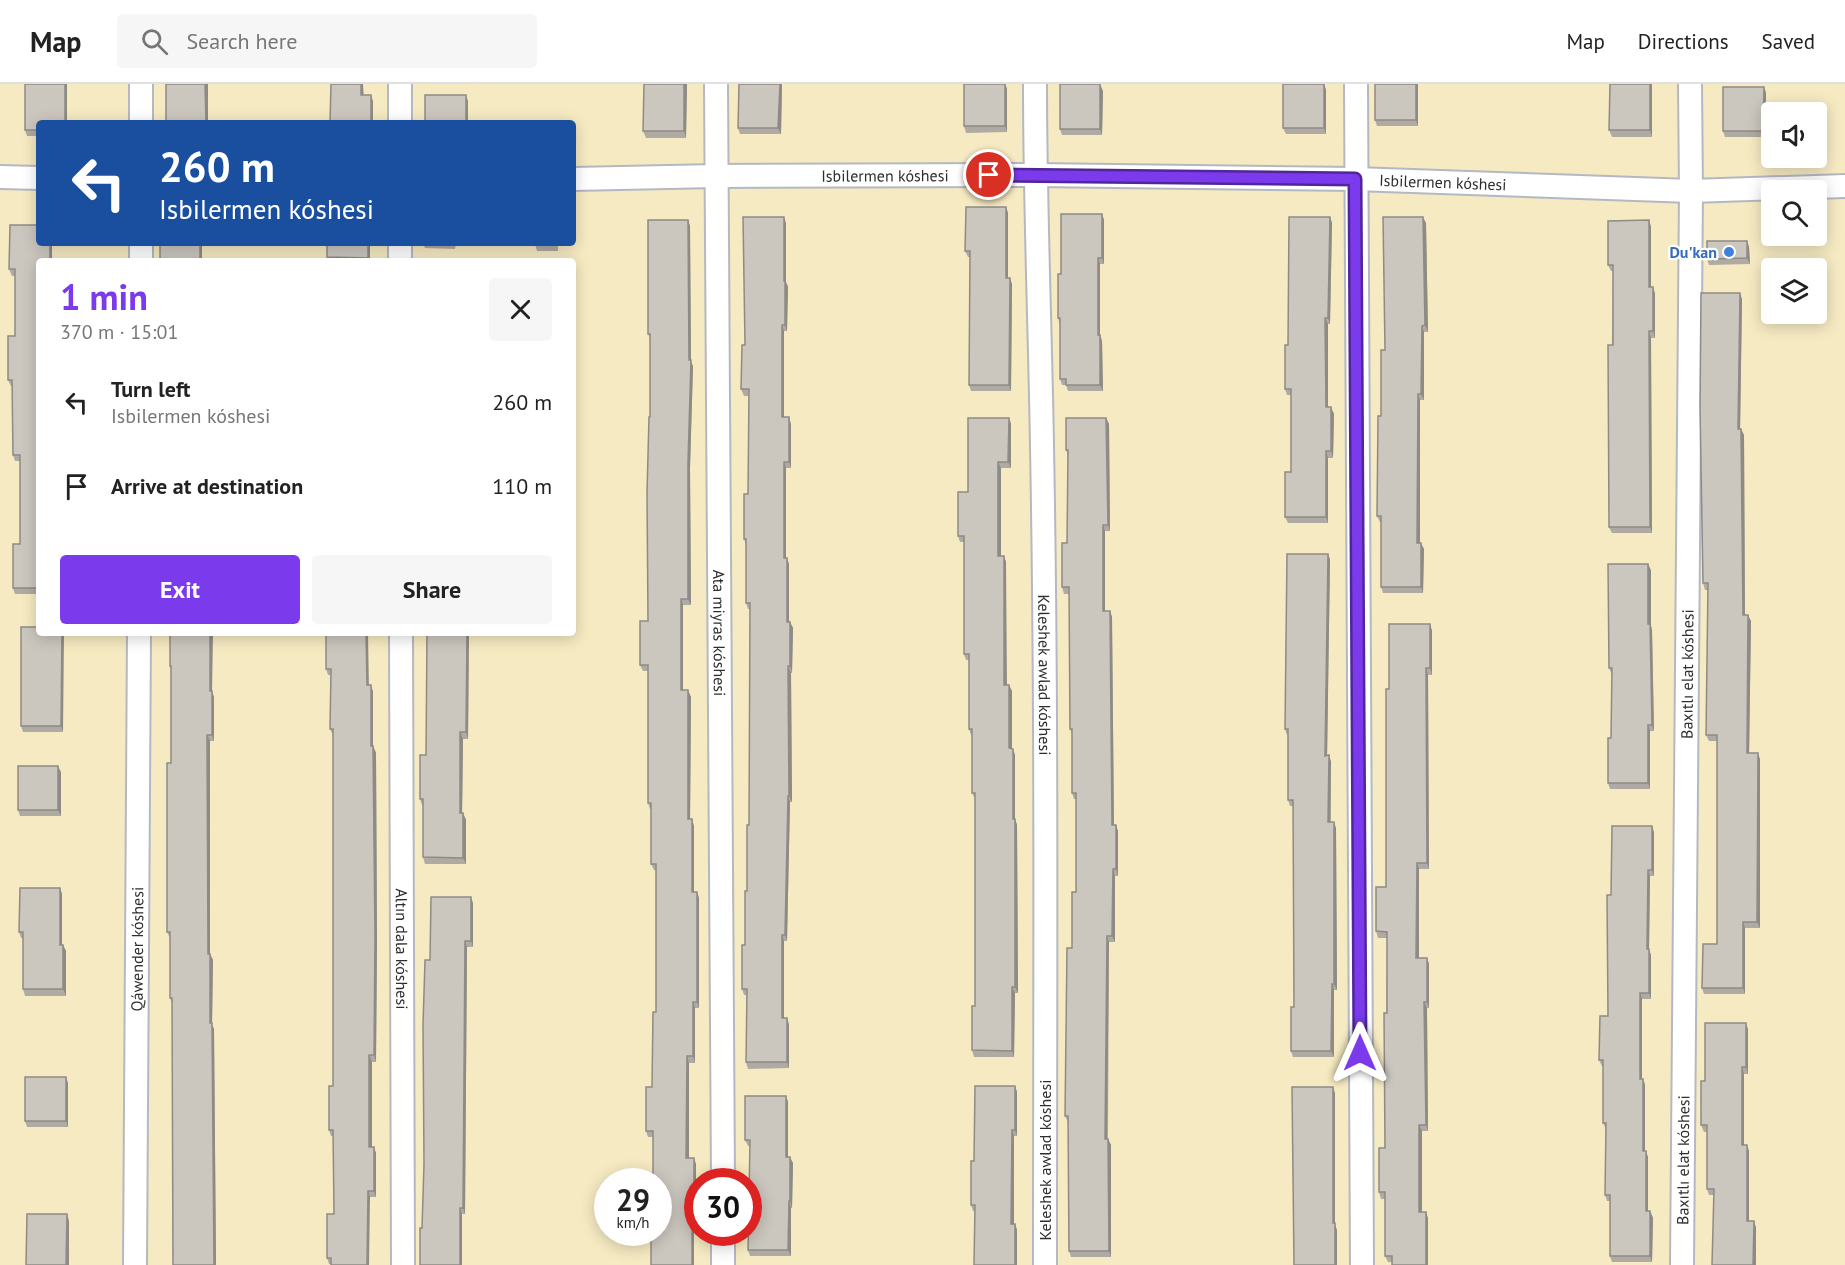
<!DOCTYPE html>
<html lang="en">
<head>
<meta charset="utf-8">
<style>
  body { margin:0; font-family:"PT Sans",sans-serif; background:#f6f6f6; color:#222; height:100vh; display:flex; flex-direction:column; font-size:22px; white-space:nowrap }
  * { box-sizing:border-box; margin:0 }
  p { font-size:20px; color:#767676 }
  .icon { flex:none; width:33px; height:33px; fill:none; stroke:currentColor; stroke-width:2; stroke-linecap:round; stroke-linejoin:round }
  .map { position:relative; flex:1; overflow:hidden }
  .details { position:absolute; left:36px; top:174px; width:540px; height:378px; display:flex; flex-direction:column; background:#fff; border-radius:6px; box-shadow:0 3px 15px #0003 }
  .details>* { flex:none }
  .hud { position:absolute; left:36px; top:36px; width:540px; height:126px; border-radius:6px; box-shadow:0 3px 15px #0003; background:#1a4fa0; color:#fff; overflow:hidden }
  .fabs { position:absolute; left:1761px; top:18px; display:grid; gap:12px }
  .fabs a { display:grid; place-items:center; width:66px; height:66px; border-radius:6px; background:#fff; box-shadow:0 3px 15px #0003; font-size:30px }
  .speed { position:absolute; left:594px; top:1084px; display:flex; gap:12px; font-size:30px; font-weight:700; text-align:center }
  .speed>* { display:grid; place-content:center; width:78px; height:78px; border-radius:50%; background:#fff; box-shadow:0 3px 15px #0003; line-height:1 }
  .speed small { font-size:15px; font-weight:400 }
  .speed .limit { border:9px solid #d22; background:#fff; color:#111 }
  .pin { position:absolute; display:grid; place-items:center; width:51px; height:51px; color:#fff; margin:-26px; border:3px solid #fff; border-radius:50%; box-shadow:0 2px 6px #0007 }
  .me { position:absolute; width:66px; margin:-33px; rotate:0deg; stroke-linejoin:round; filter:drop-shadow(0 0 4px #0008) }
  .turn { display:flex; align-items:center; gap:21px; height:126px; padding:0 24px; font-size:27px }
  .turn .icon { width:78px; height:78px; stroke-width:2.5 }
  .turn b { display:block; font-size:42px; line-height:51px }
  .round { display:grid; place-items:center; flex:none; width:63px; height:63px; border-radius:6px; background:#f6f6f6 }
  .overview { display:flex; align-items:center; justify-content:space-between; height:102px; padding:0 24px }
  h1 { font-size:36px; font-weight:700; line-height:45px; color:#7c3aed }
  .primary-button { display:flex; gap:12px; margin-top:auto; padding:12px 24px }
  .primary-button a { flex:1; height:69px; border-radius:6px; background:#7c3aed; color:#fff; font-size:24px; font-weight:700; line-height:69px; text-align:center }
  .primary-button a+a { background:#f6f6f6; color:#222 }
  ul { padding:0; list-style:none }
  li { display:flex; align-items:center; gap:18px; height:84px; padding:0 24px }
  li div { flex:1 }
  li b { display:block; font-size:22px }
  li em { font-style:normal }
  header { display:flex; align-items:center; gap:36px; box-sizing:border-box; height:84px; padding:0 30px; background:#fff; border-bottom:2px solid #e0e0e0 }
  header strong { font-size:28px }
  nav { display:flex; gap:33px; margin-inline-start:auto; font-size:21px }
  .search { width:420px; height:54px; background:#f6f6f6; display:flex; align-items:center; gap:15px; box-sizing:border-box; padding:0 21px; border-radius:6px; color:#767676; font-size:22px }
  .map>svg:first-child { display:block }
  .sand { fill:#f6eac2; fill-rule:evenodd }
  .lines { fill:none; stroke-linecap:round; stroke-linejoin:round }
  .minor-casing { stroke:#b4b8c2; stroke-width:26 }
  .minor { stroke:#fff; stroke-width:22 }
  .wall { fill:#afaaa3 }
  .shaded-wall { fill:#8e8b85 }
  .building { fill:#cbc6be; stroke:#8e8b85; stroke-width:1.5 }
  .route-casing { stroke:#51269a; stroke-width:15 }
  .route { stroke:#7c3aed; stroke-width:10 }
  .shop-dot { fill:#3f7fe0; stroke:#fff; stroke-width:2 }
  .labels { text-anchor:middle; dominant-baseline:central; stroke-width:4.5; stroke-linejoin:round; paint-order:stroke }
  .street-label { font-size:16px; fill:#2e2e2e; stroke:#fff }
  .shop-label { font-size:16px; font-weight:bold; fill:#366cbe; stroke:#fff; text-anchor:end }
</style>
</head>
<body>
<header>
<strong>Map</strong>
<div class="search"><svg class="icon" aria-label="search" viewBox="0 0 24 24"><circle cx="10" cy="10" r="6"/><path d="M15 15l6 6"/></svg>Search here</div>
<nav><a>Map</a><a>Directions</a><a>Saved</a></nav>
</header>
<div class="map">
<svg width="1845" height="1181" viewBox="0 0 1845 1181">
  <rect width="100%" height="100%" fill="#f0e8e0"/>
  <path class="sand" d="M0 0H1845V1181H0ZM1772 28H1816V74H1772ZM39 39H573V159H39ZM1772 106H1816V152H1772ZM39 177H573V549H39ZM1772 184H1816V230H1772ZM608 1098H658V1149H608ZM698 1098H748V1149H698Z"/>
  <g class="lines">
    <g class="minor-casing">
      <g id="minor">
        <path d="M141 0V39"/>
        <path id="s1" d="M716 0 723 1098"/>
        <path id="s2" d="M1035 0C1035 121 1040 241 1042 362 1047 635 1045 908 1045 1181"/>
        <path d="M1356 0 1362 1181"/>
        <path d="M400 39V0"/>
        <path d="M0 93 39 94"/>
        <path id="s3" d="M573 95 716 92 1035 91 1355 95 1691 107 1845 102"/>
        <path d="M400 159V177"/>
        <path d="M141 177V159"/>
        <path id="s4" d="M401 549 403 1181"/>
        <path d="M723 1149V1181"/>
        <path id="s5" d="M135 1181 139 549"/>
        <path id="s6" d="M1682 1181 1691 107 1690 0"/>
      </g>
    </g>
    <use href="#minor" class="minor"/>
  </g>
  <path class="wall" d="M25 0H67V39H39V52H27L25 46Z
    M644 0H687L686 54H646L643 47Z
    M782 0 781 50H740L738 44Z
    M964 0H1005L1007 5V48L966 49 964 42Z
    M1324 0 1326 6V50H1286L1283 44Z
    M1418 0V42H1377L1375 36Z
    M1610 0H1652V53H1612L1609 46Z
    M1764 3 1766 9V53H1725L1723 47Z
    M1103 7 1102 51H1062L1060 45Z
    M1006 123 1008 129V194L1012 200 1011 307H971L969 301 970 173H968L965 167Z
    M1102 130 1104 136V180H1100V251L1102 257 1103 307H1068L1066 301H1062L1060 295V241L1058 234 1061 190Z
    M1330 133 1332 139 1330 240H1328V323L1334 330 1333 374H1328V439H1288L1285 433 1291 388V311H1287L1285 305 1288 261Z
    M688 136 690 142 691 278 693 282 690 384 691 521H683V606L691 613 690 735 694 742V808H697L699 814V924H695V979H689V1074L696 1080V1124H694V1181H651L658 1149 653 1053H648L646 1047 652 1003 656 928V786H654L651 780V725H650L648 719V587H643L640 581 648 537 650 333V254L648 250Z
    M1649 136 1651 143V203H1653L1655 210V254H1651L1652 449H1612L1609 443 1613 187H1611L1608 181Z
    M786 139V198L788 203 787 247H784V333L791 340V384H786V474L789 480V538H790L793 544 792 589H791L792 718H790L787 857H784V934H787L789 941V984L748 985 746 978 747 911H744L742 905 745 861 749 741 750 525H748L746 519V461L744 455 748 410 749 312H744L741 305 745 261Z
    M1426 139 1428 248H1424V316H1420V459L1424 465 1423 509H1383L1381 503V438H1380L1377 432 1381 332Z
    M1747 157 1749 163 1750 180 1709 181 1707 175Z
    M39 159H52V177H39V510H15L13 504 20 460V377H15L13 371 12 302H11L8 296 15 252V192H12L9 185Z
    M202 159V177H161L160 175Z
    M327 159H370V177H329L327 173Z
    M423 159H456L455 165 425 164Z
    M558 159V167H537L535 160Z
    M1742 215 1740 345H1741L1744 351 1745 531 1751 537 1749 669 1760 675V844H1745V910H1704L1702 904 1717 860V657H1709L1706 651 1708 506H1705L1703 499Z
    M1009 334 1011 340V384H1001V472H1004L1006 478V601H1009L1012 607V665L1015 671V735L1017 741 1018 909H1015L1014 973H974L972 966 975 922V715L972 709V651H971L969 645V576H966L964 570V458H960L958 452 968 408Z
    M1106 334 1109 340 1110 447H1105V527H1110L1112 533 1114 741 1118 747V792H1115V858H1109L1108 1055 1111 1061V1173H1071L1069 1167 1068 1038 1065 1032 1072 864 1076 808V715H1074L1072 709V650L1070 645 1069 510H1064L1062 503 1067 459 1068 371 1066 366Z
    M1328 470 1330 476 1327 671H1329L1331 678V738L1336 744 1337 906H1334V973H1293L1291 967 1294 923 1293 722H1290L1288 716V651H1287L1285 645Z
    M1651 486V542L1652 546 1654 647H1650V705H1610L1608 699 1611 654 1612 591 1609 584Z
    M1430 540 1432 547V591H1428L1429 785H1419V874H1427L1429 880V924H1427L1428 1047H1422V1128L1428 1134 1392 1178H1388L1385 1172V1115H1381L1379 1108 1385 1064 1387 854H1378L1376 847 1386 803Z
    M39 543 63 648H23L21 642Z
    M170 549 212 608 214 613V657H210V870L213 876 212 941 214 945 216 1181H173L172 919 170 914V854L167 848 171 679V586L170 582Z
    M326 549 369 601H371L373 608V662L376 669 377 858 376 978H372V1063L376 1069V1113H370L331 1180H329L327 1174 334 1130 333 1052H331L329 1046 333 1002V651L330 645 331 591H328L326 585Z
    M427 549H469L468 655H463L462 729H463L466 736V780H425L423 773V721H422L420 715 426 671Z
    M61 688V732H20L18 726Z
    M1654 748V792H1650L1649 866 1651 871V915H1642V995H1643L1645 1001V1067L1648 1073V1127H1650L1653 1134 1652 1178H1612L1610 1172V1117H1607L1605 1111 1606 1045 1603 1039V982H1602L1599 976 1608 932 1611 811Z
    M60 804 62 810V861H63L66 867V912H25L23 905V854H21L19 848Z
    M473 819V863H467L465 1130H462V1181H420L422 1144 430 876Z
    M1748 945V990H1744V1061L1749 1067V1137H1754L1756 1144 1713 1111H1709L1707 1105V1048H1704L1701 1041 1705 997Z
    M68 999V1043H27L25 1037Z
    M1015 1002 1017 1008V1052H1014V1140H1015L1017 1146 973 1127 971 1121 974 1077Z
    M786 1012 788 1018V1073L793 1079 792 1124H791V1172H750L748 1166 750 1062H748L745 1056Z"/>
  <path class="shaded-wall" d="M65 0H67V39H65Z
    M205 0H208V39H206Z
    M361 0H363L364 17 361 11Z
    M684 0H687L686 54 684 47Z
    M780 0H782L781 50 778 44Z
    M1005 0 1007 5V48L1005 42Z
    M1100 0 1103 7 1102 51 1100 45Z
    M1324 0 1326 6V50L1324 44Z
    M1416 0H1418V42L1416 36Z
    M1650 0H1652V53L1650 46Z
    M1764 3 1766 9V53L1763 47Z
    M371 11 373 17V39H371Z
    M466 11 468 17V39H466Z
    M1006 123 1008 129V200L1006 194Z
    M1102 130 1104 136V180L1102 174Z
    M784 133 786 139V198L788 203 787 247 785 241 784 197Z
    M1330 133 1332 139 1330 240 1328 234Z
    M1423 133 1426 139 1428 248 1425 241Z
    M688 136 690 142 691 278 693 282 690 384 691 521 688 515Z
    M1649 136 1651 143V210L1649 203Z
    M1747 157 1749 163 1750 180 1747 174Z
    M50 159H52V177H50Z
    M200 159H202V177H201L200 175Z
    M368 159H370V177H369L368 174Z
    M1098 174 1100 180V257L1098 251Z
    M1010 194 1012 200 1011 307 1009 301Z
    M1653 203 1655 210V254L1653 247Z
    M1740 209 1742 215 1740 351 1738 345Z
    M1325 234 1328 240V330L1326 323Z
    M782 241 784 247V340L782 333Z
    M1422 242 1424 248V316L1421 310Z
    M1649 247 1651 254 1652 449 1650 443Z
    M1100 251 1102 257 1103 307 1100 301Z
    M1418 310 1420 316V465L1417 459Z
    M1331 323 1334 330 1333 374 1331 367Z
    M789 333 791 340V384L789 378Z
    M1009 334 1011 340V384L1008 378Z
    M1106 334 1109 340 1110 447 1108 441Z
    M1741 345 1744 351 1745 537 1743 531Z
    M1326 367 1328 374V439L1326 433Z
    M784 378 786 384V480L784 474Z
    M998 378 1001 384V478L998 472Z
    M1103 441 1105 447V533L1103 527Z
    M1421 459 1424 465 1423 509 1421 503Z
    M1328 470 1330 476 1327 678 1325 672Z
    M1004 472 1006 478 1007 607 1004 601Z
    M787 474 789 480V544L787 538Z
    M1648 480 1651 486V542L1652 546 1654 647 1652 641 1648 540Z
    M681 515 683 521V613L681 606Z
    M1110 527 1112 533 1114 747 1112 741Z
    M1748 531 1751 537 1749 675 1747 669Z
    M790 538 793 544 792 589 790 582Z
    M1430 540 1432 547V591L1430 584Z
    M62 549H64L63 648 61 642Z
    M210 549H213L212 608 214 613V657L212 651 210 607Z
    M366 549H368L369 608 367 601Z
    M467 549H469L468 655 466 648Z
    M788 582 791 589 792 718 789 712Z
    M1426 584 1428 591 1429 785 1427 779Z
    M371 601 373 608V669L371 662Z
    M1009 601 1012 607V671L1009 664Z
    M688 606 691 613 690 742 688 735Z
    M1648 641 1650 647V705L1648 699Z
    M460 648 463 655 462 736 460 729Z
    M207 651 210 657V876L208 870Z
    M373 662 376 669 377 858 376 978 374 971Z
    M1013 665 1015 671V741L1013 735Z
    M1758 669 1760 675V844L1757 838Z
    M1329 671 1331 678 1330 744 1328 738Z
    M58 682 61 688V732L58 726Z
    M788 712 790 718 787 857 785 851Z
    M463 729 466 736V780L463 774Z
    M692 735 694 742V814L692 808Z
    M1015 735 1017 741 1018 909 1015 903Z
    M1334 738 1336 744 1337 906 1334 900Z
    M1116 741 1118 747V792L1116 785Z
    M1652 742 1654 748V792L1652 786Z
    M1417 779 1419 785V880L1416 874Z
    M1113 785 1115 792V858L1112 852Z
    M1648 786 1650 792 1649 866 1651 871V915L1649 909 1647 865Z
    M60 804 62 810V867L60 861Z
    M697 808 699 814V924L697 918Z
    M471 813 473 819V863L471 857Z
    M1743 838 1745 844V910L1743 904Z
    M782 851 784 857V941L782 934Z
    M1107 852 1109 858 1107 1061 1105 1055Z
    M465 857 467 863 465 1130 463 1124Z
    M63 861 66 867V912L63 905Z
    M210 870 213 876 212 941 214 945 216 1181H214L210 939Z
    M1427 874 1429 880V924L1427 918Z
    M1332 900 1334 906V973L1331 967Z
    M1012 903 1015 909 1014 973 1012 967Z
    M1640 909 1642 915V1001L1640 995Z
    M693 918 695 924V979L693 972Z
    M1424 918 1427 924 1428 1047 1426 1041Z
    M787 934 789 941V984L787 978Z
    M1746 939 1748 945V990L1746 983Z
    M369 971 372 978V1069L369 1063Z
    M687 972 689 979V1080L686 1074Z
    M1742 983 1744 990V1067L1742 1061Z
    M66 993 68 999V1043L66 1037Z
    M1643 995 1645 1001V1073L1643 1067Z
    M1015 1002 1017 1008V1052L1015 1046Z
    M1333 1003 1335 1009V1140L1337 1146V1181H1335L1333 1139Z
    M786 1012 788 1018V1079L786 1073Z
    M1419 1041 1422 1047V1134L1419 1128Z
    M1012 1046 1014 1052V1146L1011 1140Z
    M1108 1055 1111 1061V1173L1109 1167Z
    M1747 1061 1749 1067V1144L1747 1137Z
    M374 1063 376 1069V1113L374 1107Z
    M1646 1067 1648 1073V1134L1646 1127Z
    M790 1073 793 1079 792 1124 790 1117Z
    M694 1074 696 1080V1124L694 1118Z
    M368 1107 370 1113 369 1181H367Z
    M789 1117 791 1124V1172L788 1166Z
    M692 1118 694 1124V1181H692Z
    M460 1124 462 1130V1181H460Z
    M1650 1127 1653 1134 1652 1178 1650 1172Z
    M1426 1128 1428 1134V1181H1426Z
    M67 1130 69 1137V1181H66Z
    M1754 1137 1756 1144V1181H1753Z
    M1015 1140 1017 1146V1181H1015Z"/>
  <path class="building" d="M25 0H65V39H39V46H25Z
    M166 0H205L206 39H166Z
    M331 0H361V11H371V39H330Z
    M644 0H684V47H643Z
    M739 0H780L778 44H738Z
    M964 0H1005V42H964Z
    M1060 0H1100V45H1060Z
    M1283 0H1324V44H1283Z
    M1375 0H1416V36H1375Z
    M1610 0H1650V46H1609Z
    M1723 3H1764L1763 47H1723Z
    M425 11H466V39H425Z
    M966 123H1006V194H1010L1009 301H969L970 167H965Z
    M1061 130H1102V174H1098V251H1100V301H1066V295H1060V234H1058V190H1061Z
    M743 133H784V197H785V241H782V333H789V378H784V474H787V538H790V582H788L789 712H788L785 851H782V934H787V978H746L747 905H742V861H745V807H747V741H749L750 519H746V455H744V410H748L749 305H741L742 261H745Z
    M1289 133H1330L1328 234H1325L1326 323H1331V367H1326V433H1285V388H1291V305H1285V261H1288Z
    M1383 133H1423L1425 241 1422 242 1421 310H1418L1417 459H1421V503H1381V432H1377L1378 332H1381V266H1385Z
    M648 136H688L689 276H691L688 378V515H681V606H688V735H692V808H697V918H693V972H687L686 1074H694V1118H692V1181H651V1149H658V1098H653V1047H646V1003H652L653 928H656V780H651V719H648V581H640V537H648L647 409 649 333H650V250H648Z
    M1649 136V203H1653V247H1649L1650 443H1609L1608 261H1613V181H1608V137Z
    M10 141H39V159H50V177H39V504H13V460H20V371H13L12 296H8V252H15V185H9Z
    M1707 157H1747V174L1707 175Z
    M160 159H200V175H160Z
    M327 159H368V174L327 173Z
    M535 159H555V161L535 160Z
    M1701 209H1740L1738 345H1741L1743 531H1748L1747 669H1758L1757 838H1743V904H1702L1703 860H1717V651H1706L1708 499H1703L1700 323Z
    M968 334H1009L1008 378H998V472H1004V601H1009V664L1013 665V735H1015V903H1012V967L972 966V922H975V709H972V645H969V570H964V452H958V408H968Z
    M1066 334H1106L1108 441H1103V527H1110L1112 741H1116V785H1113L1112 852H1107L1105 1055H1108L1109 1167H1069L1068 1032H1065L1067 864H1072V808H1076V709H1072V645H1070L1069 503H1062V459H1067L1068 366H1066Z
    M1287 470H1328L1325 672 1329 671 1328 738H1334V900H1332L1331 967H1291V923H1294L1293 716H1288V645H1285Z
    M1608 480H1648V540H1650L1652 641H1648V699H1608V654H1611L1612 584H1609Z
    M1389 540H1430V584H1426L1427 779H1417L1416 874H1427V918H1424L1426 1041H1419V1128H1426V1181H1392V1172H1385V1108H1379V1064H1385L1384 929H1387V848L1376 847V803H1386V605H1389Z
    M21 543H39V549H62L61 642H21Z
    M170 549H210V607H212V651H207L208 870H210V939H212L214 1181H173L172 914H170V848H167V679H171V582H170Z
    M326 549H366L367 601H371V662H373L375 852 374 971H369V1063H374V1107H368L367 1181H331V1174H327V1130H334L333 1046H329V1002H333V645H330L331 585H326Z
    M427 549H467L466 648H460V729H463V774L423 773V715H420V671H426Z
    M18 682H58V726H18Z
    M1612 742H1652V786H1648L1647 865H1649V909H1640V995H1643V1067H1646V1127H1650V1172H1610V1111H1605L1606 1039H1603V976H1599L1600 932H1608L1607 811H1611Z
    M20 804H60V861H63V905H23V848H19Z
    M431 813H471V857H465L463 1124H460V1181H420V1144H422L424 1080 423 941 425 876H430Z
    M1705 939H1746V983H1742V1061H1747V1137H1754L1753 1181H1712L1714 1105H1707V1041H1701V997H1705Z
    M25 993H66V1037H25Z
    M975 1002H1015V1046H1012L1011 1140H1015V1181H974L975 1121H971V1077H974Z
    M1292 1003H1333V1139H1335V1181H1294Z
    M745 1012H786V1073H790V1117H789L788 1166H748L750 1056H745Z
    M27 1130H67L66 1181H26Z"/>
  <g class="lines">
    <g class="route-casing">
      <path id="route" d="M989 91 1355 95 1360 969"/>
    </g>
    <use href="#route" class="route"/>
  </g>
  <circle class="shop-dot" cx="1729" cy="168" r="6"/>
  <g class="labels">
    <g class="street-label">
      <text stroke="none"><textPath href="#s3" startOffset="312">Isbilermen kóshesi</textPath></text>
      <text stroke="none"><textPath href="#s3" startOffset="870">Isbilermen kóshesi</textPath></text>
      <text stroke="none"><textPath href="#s1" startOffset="549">Ata miyras kóshesi</textPath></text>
      <text stroke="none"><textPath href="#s2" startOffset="591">Keleshek awlad kóshesi</textPath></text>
      <text stroke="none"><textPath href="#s6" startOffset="591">Baxıtlı elat kóshesi</textPath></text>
      <text stroke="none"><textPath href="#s5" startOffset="316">Qáwender kóshesi</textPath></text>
      <text stroke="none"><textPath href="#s4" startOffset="316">Altın dala kóshesi</textPath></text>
      <text transform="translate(1045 1076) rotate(-90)">Keleshek awlad kóshesi</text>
      <text stroke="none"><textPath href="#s6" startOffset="105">Baxıtlı elat kóshesi</textPath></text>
    </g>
    <g class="shop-label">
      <text x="1717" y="168">Du'kan</text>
    </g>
  </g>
</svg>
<div class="fabs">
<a><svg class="icon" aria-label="sound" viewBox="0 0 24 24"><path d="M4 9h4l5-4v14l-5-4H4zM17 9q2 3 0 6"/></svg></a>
<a><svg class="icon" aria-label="search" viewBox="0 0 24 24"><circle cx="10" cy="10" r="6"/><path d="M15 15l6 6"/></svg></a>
<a><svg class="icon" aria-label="layers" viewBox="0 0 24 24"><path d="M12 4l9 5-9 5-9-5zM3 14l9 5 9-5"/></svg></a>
</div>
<div class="speed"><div>29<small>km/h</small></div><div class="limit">30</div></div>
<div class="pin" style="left:989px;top:91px;background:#d93025"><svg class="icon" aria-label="arrive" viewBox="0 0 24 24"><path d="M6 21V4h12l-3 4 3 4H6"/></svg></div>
<svg class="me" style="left:1360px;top:969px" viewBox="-20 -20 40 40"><path d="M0-17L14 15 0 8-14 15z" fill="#7c3aed" stroke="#fff" stroke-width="4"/></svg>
<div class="hud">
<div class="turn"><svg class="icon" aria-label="left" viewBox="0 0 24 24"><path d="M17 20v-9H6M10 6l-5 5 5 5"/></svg><div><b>260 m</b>Isbilermen kóshesi</div></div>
</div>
<section class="details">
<div class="overview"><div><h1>1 min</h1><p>370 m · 15:01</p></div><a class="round"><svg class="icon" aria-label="close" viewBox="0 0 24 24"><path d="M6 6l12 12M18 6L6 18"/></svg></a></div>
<ul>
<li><svg class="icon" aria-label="left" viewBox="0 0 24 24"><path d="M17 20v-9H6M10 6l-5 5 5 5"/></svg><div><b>Turn left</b><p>Isbilermen kóshesi</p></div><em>260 m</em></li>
<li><svg class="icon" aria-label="arrive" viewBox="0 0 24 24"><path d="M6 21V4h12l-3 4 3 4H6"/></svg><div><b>Arrive at destination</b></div><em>110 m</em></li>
</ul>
<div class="primary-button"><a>Exit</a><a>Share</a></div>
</section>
</div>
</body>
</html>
